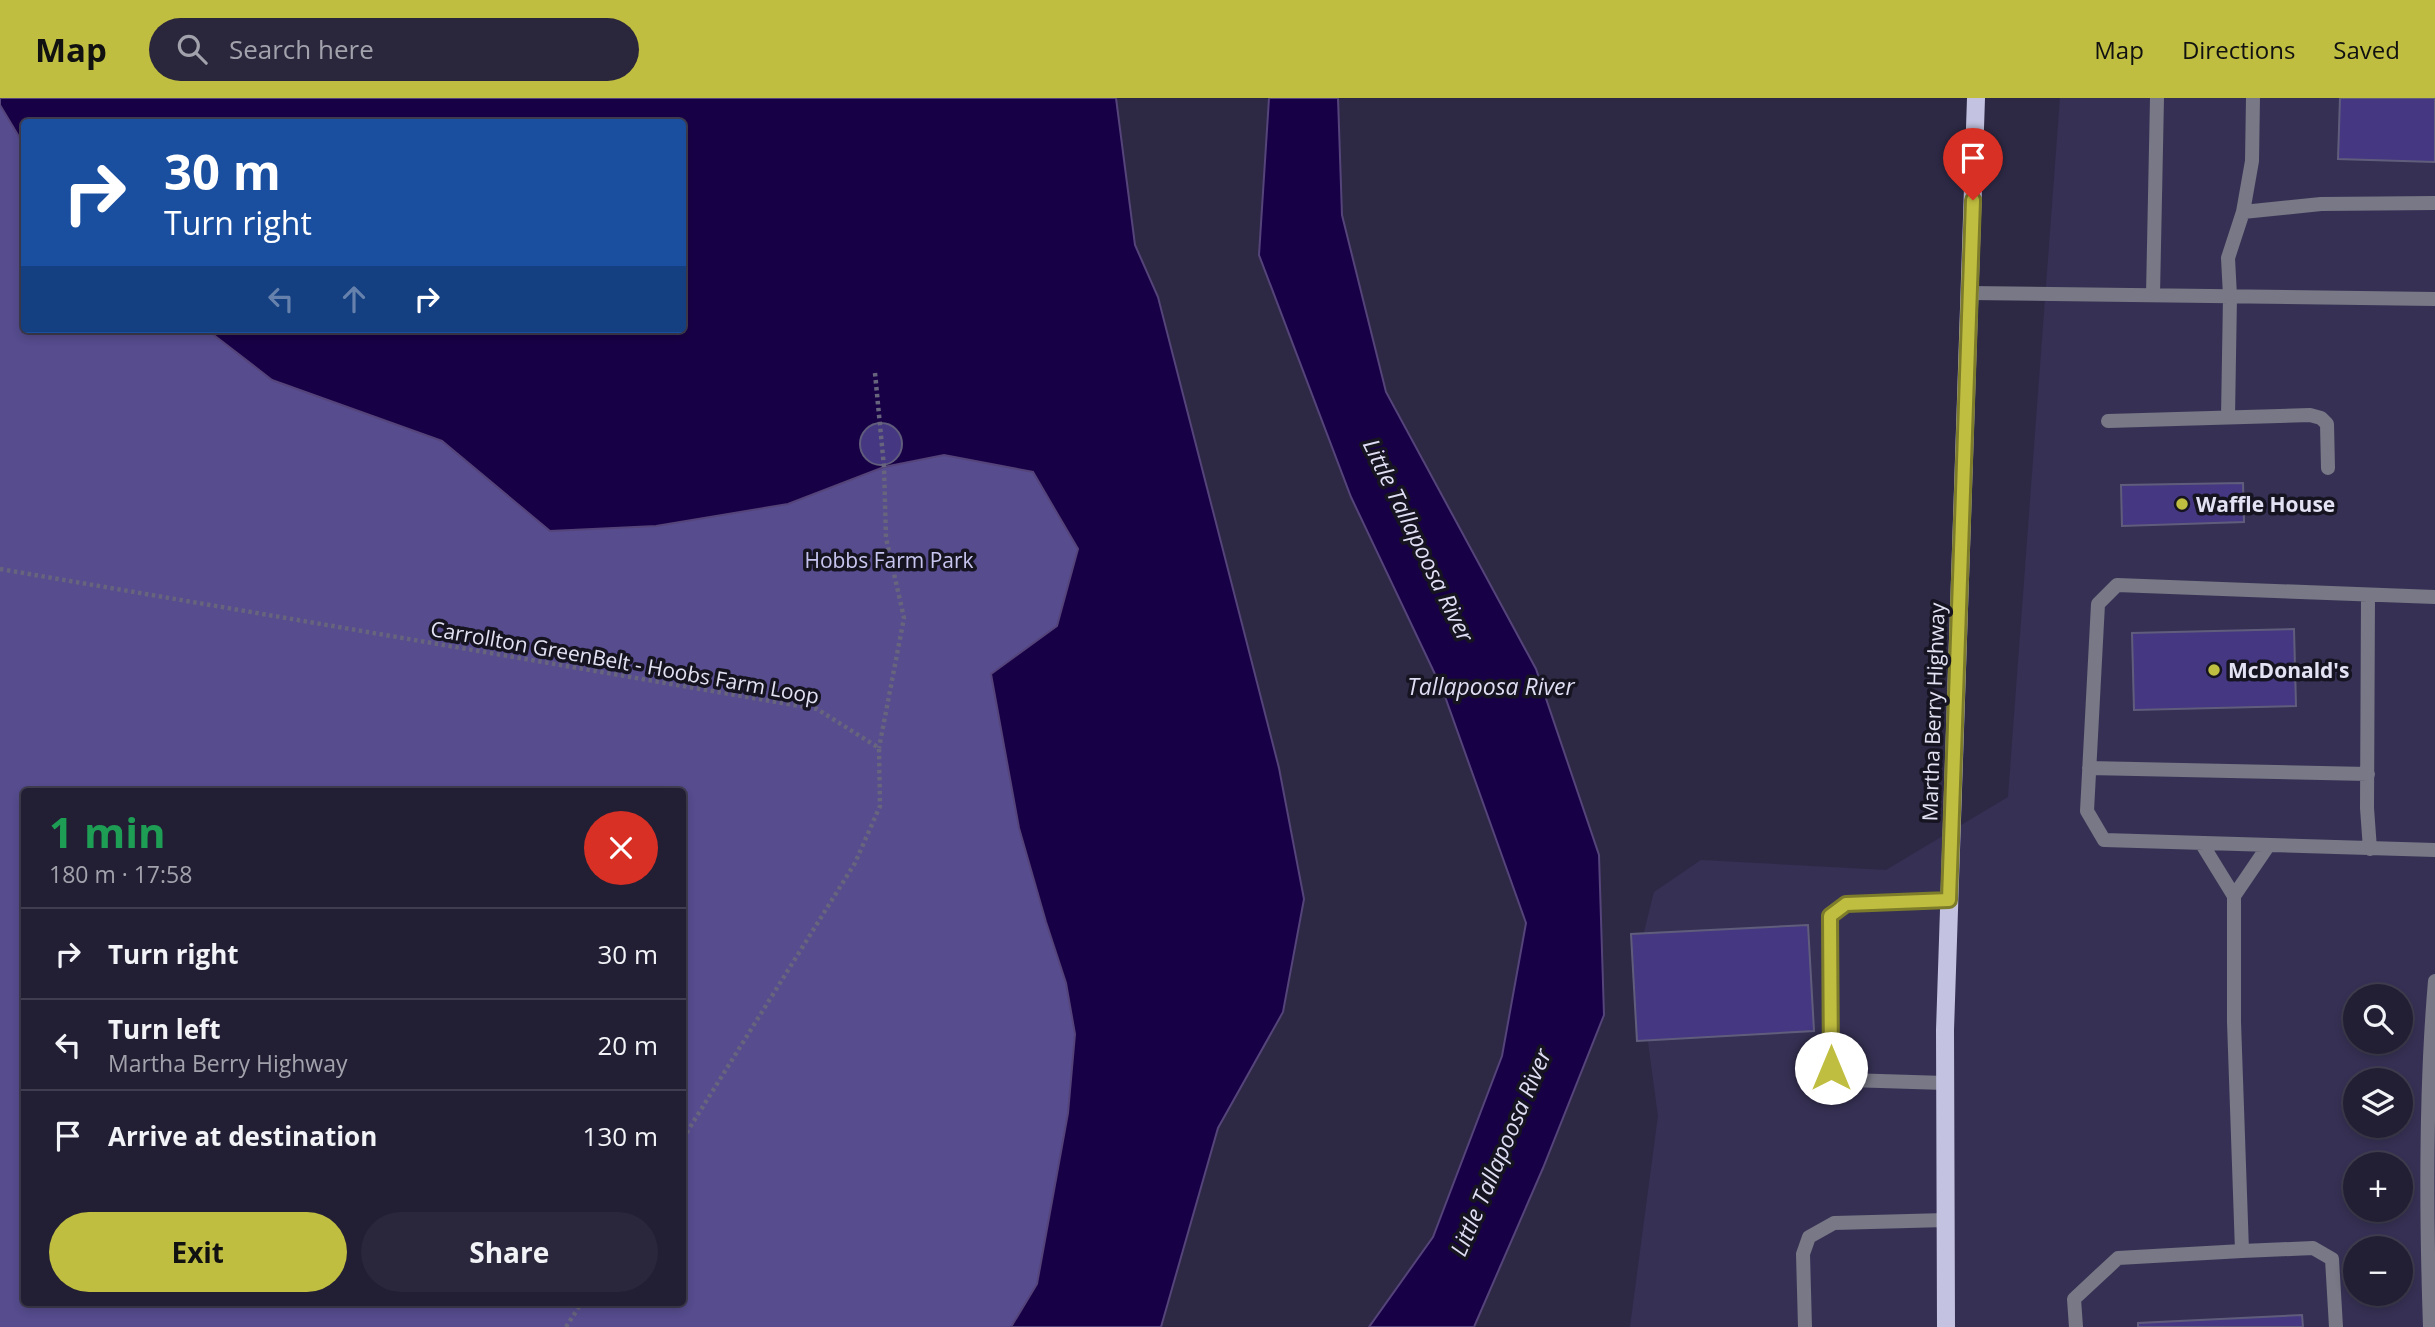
<!DOCTYPE html>
<html lang="en">
<head>
<meta charset="utf-8">
<style>
  body { margin:0; font-family:"Open Sans",sans-serif; background:#2a273c; color:#f1f3f6; height:100vh; display:flex; flex-direction:column; font-size:26px; white-space:nowrap }
  * { box-sizing:border-box; margin:0 }
  p { font-size:23px; color:#a2a2ac }
  .icon { flex:none; width:38px; height:38px; fill:none; stroke:currentColor; stroke-width:2; stroke-linecap:round; stroke-linejoin:round }
  .map { position:relative; flex:1; overflow:hidden }
  .panel { position:absolute; left:21px; top:690px; width:665px; height:518px; display:flex; flex-direction:column; background:#221f34; border-radius:7px; box-shadow:0 4px 10px #0003,0 0 0 2px #3f3d4f }
  .panel>* { flex:none }
  .guide { position:absolute; left:21px; top:21px; width:665px; height:214px; border-radius:7px; box-shadow:0 4px 10px #0003,0 0 0 2px #3f3d4f; background:#1a4fa0; color:#fff; overflow:hidden }
  .fabs { position:absolute; left:2343px; top:886px; display:grid; gap:14px }
  .fabs a { display:grid; place-items:center; width:70px; height:70px; border-radius:50%; background:#221f34; box-shadow:0 4px 10px #0003,0 0 0 2px #3f3d4f; font-size:35px }
  .pin { position:absolute; display:grid; place-items:center; width:60px; height:60px; color:#fff; margin:-72px -30px; border-radius:50% 50% 50% 0; rotate:-45deg; box-shadow:0 0 7px #0007 }
  .pin .icon { rotate:45deg }
  .me { position:absolute; width:77px; margin:-38px; rotate:0deg; stroke-linejoin:round; filter:drop-shadow(0 0 5px #0008) }
  .turn { display:flex; align-items:center; gap:24px; height:147px; padding:0 28px; font-size:32px }
  .turn .icon { width:91px; height:91px; stroke-width:2.5 }
  .turn b { display:block; font-size:49px; line-height:60px }
  .lanes { display:flex; align-items:center; height:66px; padding:0 28px; background:#0003; justify-content:center; gap:35px; direction:ltr }
  .lanes .off { opacity:.35 }
  .round { display:grid; place-items:center; flex:none; width:74px; height:74px; border-radius:37px; background:#2a273c }
  .overview { display:flex; align-items:center; justify-content:space-between; height:119px; padding:0 28px }
  h1 { font-size:42px; font-weight:700; line-height:52px; color:#1e9e55 }
  .button { display:flex; gap:14px; margin-top:auto; padding:14px 28px }
  .button a { flex:1; height:80px; border-radius:42px; background:#c0be40; color:#111; font-size:28px; font-weight:700; line-height:80px; text-align:center }
  .button a+a { background:#2a273c; color:#f1f3f6 }
  ul { padding:0; list-style:none }
  li { display:flex; align-items:center; gap:21px; height:91px; padding:0 28px; border-top:2px solid #3f3d4f }
  li div { flex:1 }
  li b { display:block; font-size:26px }
  li em { font-style:normal }
  header { display:flex; align-items:center; gap:42px; box-sizing:border-box; height:98px; padding:0 35px; background:#c0be40; color:#111 }
  header strong { font-size:33px }
  nav { display:flex; gap:38px; margin-inline-start:auto; font-size:24px }
  .search { width:490px; height:63px; background:#2a273c; display:flex; align-items:center; gap:18px; box-sizing:border-box; padding:0 24px; border-radius:38px; color:#a2a2ac; font-size:26px }
  .map>svg:first-child { display:block }
  .built { fill:#363154; fill-rule:evenodd }
  .green { fill:#564c8e; fill-rule:evenodd }
  .water { fill:#180046; stroke:#55447a; stroke-width:2 }
  .building { fill:#453781; stroke:#605d7c; stroke-width:2 }
  .lines { fill:none; stroke-linecap:round; stroke-linejoin:round }
  .path { stroke:#67647d; stroke-width:4.5; stroke-dasharray:3.5 3.5; stroke-linecap:butt }
  .service { stroke:#787886; stroke-width:14 }
  .primary { stroke:#c3c2e0; stroke-width:18 }
  .route-casing { stroke:#7d7c2a; stroke-width:18 }
  .route { stroke:#c0be40; stroke-width:12 }
  .poi-dot { fill:#c0be40; stroke:#151420; stroke-width:2.5 }
  .labels { text-anchor:middle; dominant-baseline:central; stroke-width:7; stroke-linejoin:round; paint-order:stroke }
  .poi-label { font-size:21px; font-weight:bold; fill:#e3e2f4; stroke:#151420; text-anchor:start }
  .park-label { font-size:21px; fill:#c8c5f0; stroke:#151420 }
  .street-label { font-size:21px; fill:#e3e2f4; stroke:#151420 }
  .water-label { font-size:23px; font-style:italic; fill:#deddf3; stroke:#151420 }
</style>
</head>
<body>
<header>
<strong>Map</strong>
<div class="search"><svg class="icon" aria-label="search" viewBox="0 0 24 24"><circle cx="10" cy="10" r="6"/><path d="M15 15l6 6"/></svg>Search here</div>
<nav><a>Map</a><a>Directions</a><a>Saved</a></nav>
</header>
<div class="map">
<svg width="2435" height="1229" viewBox="0 0 2435 1229">
  <rect width="100%" height="100%" fill="#2d2945"/>
  <path class="built" d="M2060 0H2435V1229H1630L1658 1018 1637 862 1654 794 1701 762 1886 772 2008 699ZM2356 898H2401V943H2356ZM2356 982H2401V1027H2356ZM2356 1066H2401V1111H2356ZM2356 1150H2401V1195H2356Z"/>
  <path class="green" d="M0 0H1085L1130 1229H0ZM24 24H682V231H24ZM24 693H682V1204H24Z"/>
  <path class="water" d="M0 0H1116L1135 147 1158 199 1279 670 1304 801 1283 914 1218 1030 1161 1229H1011L1037 1186 1068 1015 1075 936 1066 885 1046 824 1019 730 991 576 1057 528 1078 451 1033 374 944 357 884 369 788 406 656 428 550 433 442 343 272 282 206 231H682V24H24V47L0 7Z
    M1269 0H1338L1342 117 1386 294 1536 571 1599 757 1604 917 1543 1070 1474 1229H1369L1433 1139 1502 958 1526 825 1443 593 1351 399 1259 157Z"/>
  <path class="building" d="M2340 0H2435V64L2338 61Z
    M860 346a21 21 0 1 1 42 0a21 21 0 1 1-42 0Z
    M2243 385 2244 424 2122 428 2121 387Z
    M2294 531 2296 608 2134 612 2132 535Z
    M1808 827 1814 933 1637 943 1631 836Z
    M2302 1217 2303 1229H2138V1225Z"/>
  <g class="lines">
    <path class="path" d="M875 275 884 369 886 440 904 520 879 650
      M0 471 817 611 879 650 880 708 855 765 682 1042
      M566 1229 582 1204"/>
    <path class="service" d="M2243 114 2321 106 2435 105
      M1970 195 2435 201
      M2153 197 2157 0
      M2228 319 2230 198 2228 160 2243 114 2252 63 2253 0
      M2108 323 2310 317 2321 320 2327 326 2328 370
      M2368 498 2367 710 2370 751
      M2435 499 2117 487 2098 506 2087 713 2104 742 2435 752
      M2089 670 2368 676
      M2234 798 2268 748
      M1945 985 1848 982 1831 970 1830 818 1846 806 1949 802
      M2242 1153 2313 1150 2332 1161 2336 1229
      M1805 1229 1803 1156 1809 1139 1834 1125 1946 1122
      M2076 1229 2074 1201 2118 1160 2242 1153 2234 924V798L2202 746
      M2430 1229C2426 1114 2425 998 2435 883"/>
    <path class="primary" d="M1946 1229 1945 932 1976 0"/>
  </g>
  <g class="lines">
    <g class="route-casing">
      <path id="route" d="M1831 970 1830 818 1846 806 1949 802 1973 102"/>
    </g>
    <use href="#route" class="route"/>
  </g>
  <g class="poi-dot">
    <circle cx="2182" cy="406" r="7"/>
    <circle cx="2214" cy="572" r="7"/>
  </g>
  <g class="labels">
    <g class="poi-label">
      <text x="2196" y="406">Waffle House</text>
      <text x="2228" y="572">McDonald's</text>
    </g>
    <g class="park-label">
      <text x="889" y="462">Hobbs Farm Park</text>
    </g>
    <g class="street-label">
      <text transform="translate(625 564) rotate(10)">Carrollton GreenBelt - Hoobs Farm Loop</text>
      <text transform="translate(1933 614) rotate(-88)">Martha Berry Highway</text>
    </g>
    <g class="water-label">
      <text transform="translate(1419 442) rotate(64)">Little Tallapoosa River</text>
      <text x="1491" y="588">Tallapoosa River</text>
      <text transform="translate(1500 1054) rotate(-67)">Little Tallapoosa River</text>
    </g>
  </g>
</svg>
<div class="fabs">
<a><svg class="icon" aria-label="search" viewBox="0 0 24 24"><circle cx="10" cy="10" r="6"/><path d="M15 15l6 6"/></svg></a>
<a><svg class="icon" aria-label="layers" viewBox="0 0 24 24"><path d="M12 4l9 5-9 5-9-5zM3 14l9 5 9-5"/></svg></a>
<a>+</a>
<a>−</a>
</div>
<div class="pin" style="left:1973px;top:102px;background:#d93025"><svg class="icon" aria-label="arrive" viewBox="0 0 24 24"><path d="M6 21V4h12l-3 4 3 4H6"/></svg></div>
<svg class="me" style="left:1831px;top:970px" viewBox="-20 -20 40 40"><circle r="19" fill="#fff"/><path d="M0-13L10 11 0 6-10 11z" fill="#c0be40"/></svg>
<div class="guide">
<div class="turn"><svg class="icon" aria-label="right" viewBox="0 0 24 24"><path d="M7 20v-9h11M14 6l5 5-5 5"/></svg><div><b>30 m</b>Turn right</div></div>
<div class="lanes"><svg class="icon off" aria-label="left" viewBox="0 0 24 24"><path d="M17 20v-9H6M10 6l-5 5 5 5"/></svg><svg class="icon off" aria-label="ahead" viewBox="0 0 24 24"><path d="M12 20V5M6 11l6-6 6 6"/></svg><svg class="icon" aria-label="right" viewBox="0 0 24 24"><path d="M7 20v-9h11M14 6l5 5-5 5"/></svg></div>
</div>
<section class="panel">
<div class="overview"><div><h1>1 min</h1><p>180 m · 17:58</p></div><a class="round" style="background:#d93025;color:#fff"><svg class="icon" aria-label="close" viewBox="0 0 24 24"><path d="M6 6l12 12M18 6L6 18"/></svg></a></div>
<ul>
<li><svg class="icon" aria-label="right" viewBox="0 0 24 24"><path d="M7 20v-9h11M14 6l5 5-5 5"/></svg><div><b>Turn right</b></div><em>30 m</em></li>
<li><svg class="icon" aria-label="left" viewBox="0 0 24 24"><path d="M17 20v-9H6M10 6l-5 5 5 5"/></svg><div><b>Turn left</b><p>Martha Berry Highway</p></div><em>20 m</em></li>
<li><svg class="icon" aria-label="arrive" viewBox="0 0 24 24"><path d="M6 21V4h12l-3 4 3 4H6"/></svg><div><b>Arrive at destination</b></div><em>130 m</em></li>
</ul>
<div class="button"><a>Exit</a><a>Share</a></div>
</section>
</div>
</body>
</html>
